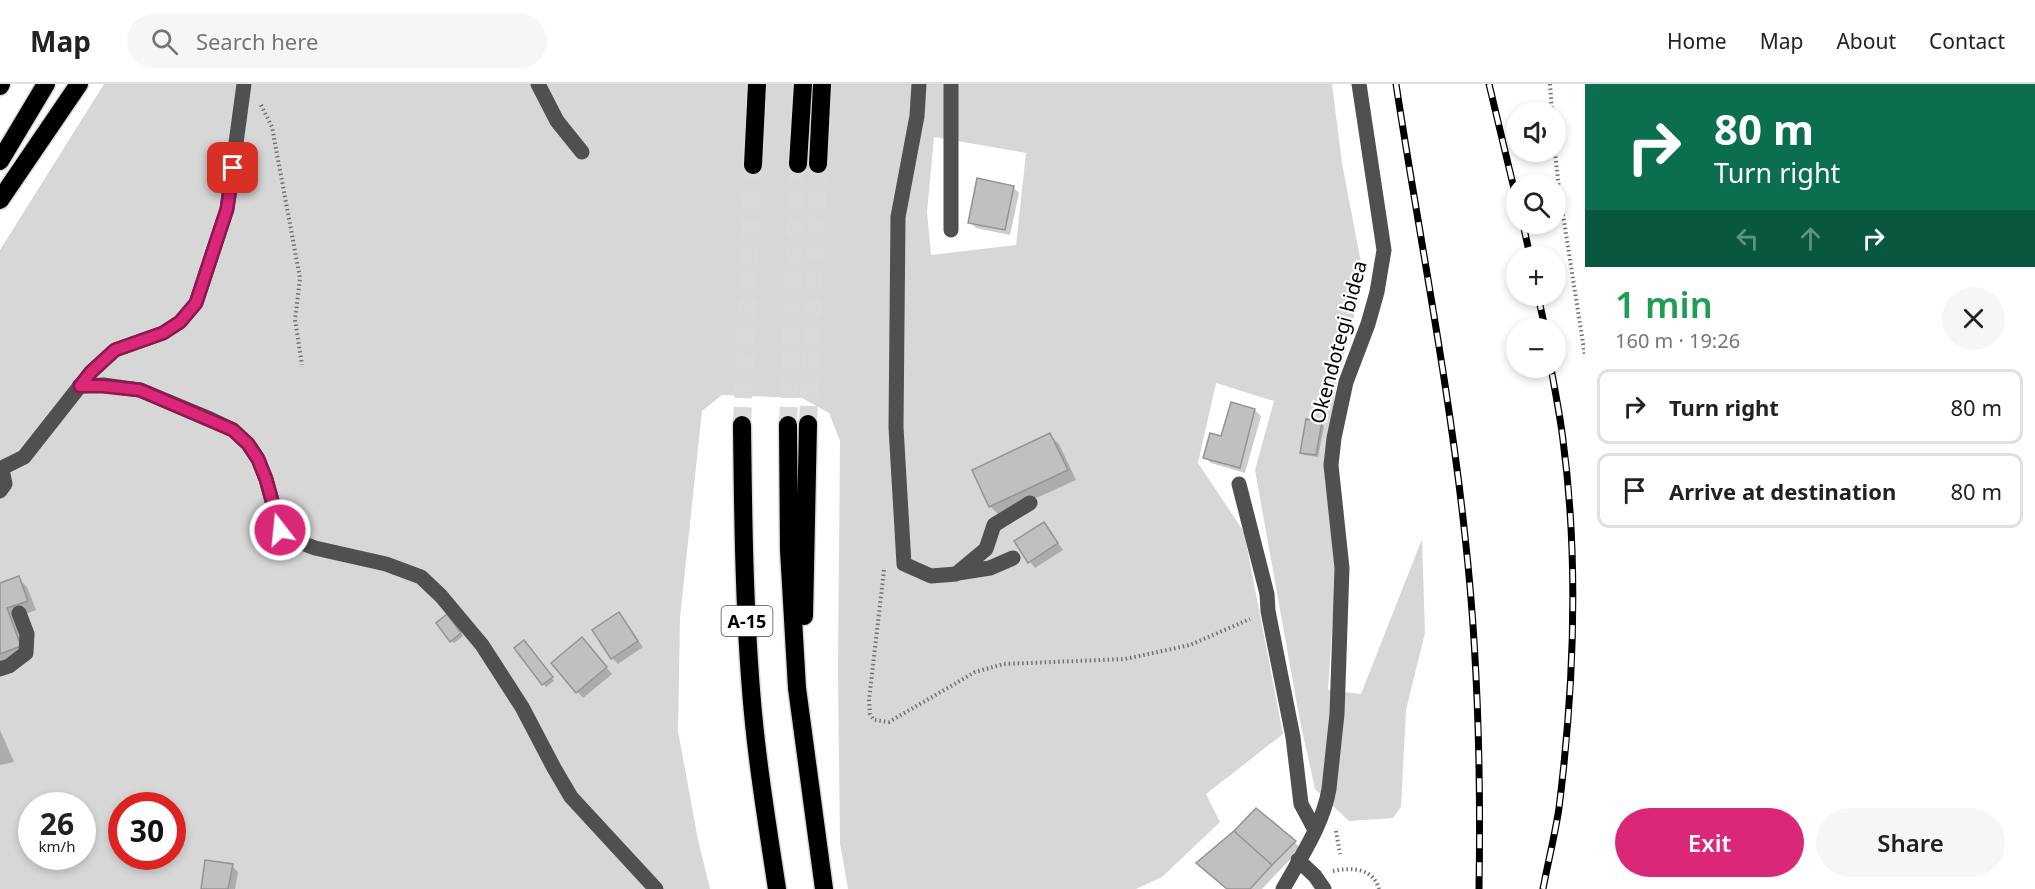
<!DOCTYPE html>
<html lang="en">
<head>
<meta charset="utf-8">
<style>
  body { margin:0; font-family:"Noto Sans",sans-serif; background:#f6f6f6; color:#222; height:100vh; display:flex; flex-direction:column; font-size:22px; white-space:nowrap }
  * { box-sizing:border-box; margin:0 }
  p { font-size:20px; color:#767676 }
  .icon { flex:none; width:33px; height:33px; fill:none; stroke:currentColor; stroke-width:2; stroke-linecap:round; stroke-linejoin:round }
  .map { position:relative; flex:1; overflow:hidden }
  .drawer { display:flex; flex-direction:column; background:#fff; width:450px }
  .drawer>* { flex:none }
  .hud { background:#0b6e4f; color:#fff; overflow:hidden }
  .fabs { position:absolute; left:1506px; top:18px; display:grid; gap:12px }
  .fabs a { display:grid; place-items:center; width:60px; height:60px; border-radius:50%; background:#fff; box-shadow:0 3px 9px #0003; font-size:30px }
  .speed { position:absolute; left:18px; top:708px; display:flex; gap:12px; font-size:30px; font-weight:700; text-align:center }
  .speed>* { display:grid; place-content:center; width:78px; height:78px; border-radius:50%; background:#fff; box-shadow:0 3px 9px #0003; line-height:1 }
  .speed small { font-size:15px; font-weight:400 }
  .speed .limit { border:9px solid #d22; background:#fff; color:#111 }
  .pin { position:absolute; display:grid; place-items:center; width:51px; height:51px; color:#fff; margin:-26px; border-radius:12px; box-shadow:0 3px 9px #0006 }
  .me { position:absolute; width:66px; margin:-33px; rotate:344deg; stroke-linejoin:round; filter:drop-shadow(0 0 4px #0008) }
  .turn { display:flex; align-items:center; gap:21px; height:126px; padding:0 30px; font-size:27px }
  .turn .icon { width:78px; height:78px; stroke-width:2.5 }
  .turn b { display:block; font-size:42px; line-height:51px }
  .lanes { display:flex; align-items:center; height:57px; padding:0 30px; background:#0003; justify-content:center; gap:30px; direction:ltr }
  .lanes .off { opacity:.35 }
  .round { display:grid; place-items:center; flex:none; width:63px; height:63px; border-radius:32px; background:#f6f6f6 }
  .summary { display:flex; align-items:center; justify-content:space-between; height:102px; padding:0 30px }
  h1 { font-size:36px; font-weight:600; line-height:45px; color:#1e9e55 }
  .cta { display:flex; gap:12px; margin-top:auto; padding:12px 30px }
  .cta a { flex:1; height:69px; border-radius:36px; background:#db2777; color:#fff; font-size:24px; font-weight:600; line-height:69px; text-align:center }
  .cta a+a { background:#f6f6f6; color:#222 }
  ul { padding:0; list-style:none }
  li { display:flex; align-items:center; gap:18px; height:75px; margin:0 12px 9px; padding:0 18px; border:3px solid #e0e0e0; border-radius:12px }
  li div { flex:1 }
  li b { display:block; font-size:22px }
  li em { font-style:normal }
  header { display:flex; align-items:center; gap:36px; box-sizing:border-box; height:84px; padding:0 30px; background:#fff; border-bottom:2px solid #e0e0e0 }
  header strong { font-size:28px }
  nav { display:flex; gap:33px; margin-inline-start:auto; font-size:21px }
  .search { width:420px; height:54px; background:#f6f6f6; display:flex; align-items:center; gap:15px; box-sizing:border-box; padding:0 21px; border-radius:33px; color:#767676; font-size:22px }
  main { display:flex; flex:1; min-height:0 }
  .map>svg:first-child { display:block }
  .green { fill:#d7d7d7; fill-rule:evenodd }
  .shadow { fill:#0003 }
  .building { fill:#c0c0c0; stroke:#949494; stroke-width:1.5 }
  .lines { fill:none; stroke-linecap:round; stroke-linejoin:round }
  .highway-tunnel { stroke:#d9d9d9; stroke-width:18; stroke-dasharray:18 9; stroke-linecap:butt }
  .highway-casing { stroke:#dbdbdb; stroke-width:21 }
  .path { stroke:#727272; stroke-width:4; stroke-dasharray:1.5 3; stroke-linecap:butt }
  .minor { stroke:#505050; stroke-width:15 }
  .highway { stroke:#000; stroke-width:18 }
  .rail-casing { stroke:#000; stroke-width:7 }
  .rail { stroke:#fff; stroke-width:4.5; stroke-dasharray:14; stroke-linecap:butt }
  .route-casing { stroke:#8e194d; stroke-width:15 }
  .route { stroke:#db2777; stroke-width:10 }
  .labels { text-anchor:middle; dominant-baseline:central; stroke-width:4.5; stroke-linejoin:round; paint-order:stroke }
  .shield { fill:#fff; stroke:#4c4c4c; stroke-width:1.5 }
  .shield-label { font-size:18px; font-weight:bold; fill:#000 }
  .street-label { font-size:20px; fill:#000; stroke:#fff }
</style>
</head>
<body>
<header>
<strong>Map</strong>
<div class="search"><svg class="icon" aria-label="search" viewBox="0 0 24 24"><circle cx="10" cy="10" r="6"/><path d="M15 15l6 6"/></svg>Search here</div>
<nav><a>Home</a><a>Map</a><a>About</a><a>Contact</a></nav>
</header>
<main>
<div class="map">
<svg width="1585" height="805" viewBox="0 0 1585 805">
  <rect width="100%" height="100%" fill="#fff"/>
  <path class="green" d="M104 0H1332L1342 79 1364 195 1337 296 1324 385 1336 486 1328 606 1361 610 1422 455 1425 549 1406 626 1401 723 1393 734 1349 737 1315 705 1300 637 1255 386 1274 317 1216 299 1198 379 1244 448 1283 650 1206 710 1220 738 1162 793 1136 805H848L840 759 838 587 840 357 829 329 802 314 722 311 702 327 680 533 678 647 698 756 710 805H0V166ZM934 53 1026 69 1016 161 931 171 927 128ZM32 722H82V772H32ZM122 722H172V772H122Z"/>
  <path class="shadow" d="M1013 103 1019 109 1010 151 976 144 970 138Z
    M1255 326 1261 332 1245 389 1211 379 1205 373 1222 354Z
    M1321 340 1324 342 1318 373 1304 371 1301 368Z
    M1050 351 1059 360 1076 396 999 431 990 422Z
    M1044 440 1063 466 1035 484 1030 478Z
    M18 494 27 503 36 526 15 534 29 572 0 582V501Z
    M619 530 643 563 618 580 612 574Z
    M450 535 463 552 454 559 451 557Z
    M527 561 554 597 546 603 516 564Z
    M588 561 612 590 583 614 553 579Z
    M0 646 14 678 0 681Z
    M1256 726 1301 764 1262 805H1228L1235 748Z
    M232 782 238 788 235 805H202Z"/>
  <path class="building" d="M977 94 1014 102 1005 146 968 139Z
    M1231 318 1255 325 1240 384 1203 374 1210 349 1221 352Z
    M1306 335 1322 338 1316 371 1300 369Z
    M1050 349 1068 386 989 423 972 386Z
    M1044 438 1058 459 1028 479 1014 457Z
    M19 492 28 517 7 524 21 562 0 570V499Z
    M619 528 638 557 611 575 592 546Z
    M447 530 461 549 450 558 436 539Z
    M582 553 607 583 576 609 551 579Z
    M524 556 553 593 542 601 514 564Z
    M1256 724 1296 757 1272 781 1234 747Z
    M1234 747 1272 781 1250 805H1227L1196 779Z
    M205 776 233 780 228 805H201Z"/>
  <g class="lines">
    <path class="highway-tunnel" d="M808 340 818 80
      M742 341 753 81
      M788 341 798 80"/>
    <g class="highway-casing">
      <path id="highway" d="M0 2 1 0
        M0 77 46 0
        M798 80 803 0
        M818 80 822 0
        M753 81 757 0
        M0 116 79 0
        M742 341C743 429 744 518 751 606 756 672 767 739 777 805
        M788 341 789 466 797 604 824 805
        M804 532 808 340"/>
    </g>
    <path class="path" d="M1550 0 1552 28
      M261 21 272 43 300 194 295 236 302 281
      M1555 68 1559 105 1585 272
      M884 486 869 616 870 630 874 636 889 638 975 588 1004 580 1125 575 1190 561 1250 535
      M1336 747 1340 770
      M1333 787C1352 783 1373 784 1379 805"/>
    <path class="minor" d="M538 0 557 37 582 68
      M919 0 917 32 898 133 896 343 904 480 931 492 956 490 986 465 994 441 1030 419
      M951 146V0
      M79 302 103 301 140 306 210 335 233 346 248 360 258 375 266 395 280 446 291 455 315 464 386 480 421 493 441 512 482 561 522 623 554 684 571 713 656 805
      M0 385 24 373 91 288 115 266 163 249 180 238 196 219 227 125 244 0
      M1239 400 1267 510 1268 527 1293 653 1301 720 1315 746
      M0 407 5 400 2 385
      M958 489 990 484 1013 474
      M0 585 9 582 26 569 27 550 19 529
      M1298 776 1315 792 1324 805
      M1283 805C1300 774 1323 741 1329 705L1337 630 1342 484 1331 381 1334 354 1346 298 1368 240 1377 208 1384 166 1359 0"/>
    <use href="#highway" class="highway"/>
    <g class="rail-casing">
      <path id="rail" d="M1396 0C1419 151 1449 301 1465 452 1478 569 1481 687 1479 805
        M1489 0 1516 113
        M1523 140 1530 172
        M1538 212 1545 244
        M1543 805C1548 778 1555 751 1559 724 1574 603 1579 477 1563 356 1560 331 1555 307 1551 284"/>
    </g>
    <use href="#rail" class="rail"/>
  </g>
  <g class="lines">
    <g class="route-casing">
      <path id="route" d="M233 84 227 125 196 219 180 238 163 249 115 266 91 288 80 302H103L140 306 233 346 248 360 258 375 266 395 280 446"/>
    </g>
    <use href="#route" class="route"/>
  </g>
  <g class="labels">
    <rect class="shield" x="721.5" y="522" width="51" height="30" rx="4.5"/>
    <g class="shield-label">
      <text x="747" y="537">A-15</text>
    </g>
    <g class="street-label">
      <text transform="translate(1338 258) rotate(-75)">Okendotegi bidea</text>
    </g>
  </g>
</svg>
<div class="fabs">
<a><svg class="icon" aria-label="sound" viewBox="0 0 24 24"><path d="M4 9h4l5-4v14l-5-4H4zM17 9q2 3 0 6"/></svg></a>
<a><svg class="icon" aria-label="search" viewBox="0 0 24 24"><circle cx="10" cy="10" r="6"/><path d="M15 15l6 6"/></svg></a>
<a>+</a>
<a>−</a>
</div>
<div class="speed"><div>26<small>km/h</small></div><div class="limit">30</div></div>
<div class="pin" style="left:233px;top:84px;background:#d93025"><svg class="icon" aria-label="arrive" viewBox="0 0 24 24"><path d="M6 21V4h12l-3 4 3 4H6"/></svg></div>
<svg class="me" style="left:280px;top:446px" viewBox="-20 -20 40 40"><circle r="17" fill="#db2777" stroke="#fff" stroke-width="3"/><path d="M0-11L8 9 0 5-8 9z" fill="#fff"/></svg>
</div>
<section class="drawer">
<div class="hud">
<div class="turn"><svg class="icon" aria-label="right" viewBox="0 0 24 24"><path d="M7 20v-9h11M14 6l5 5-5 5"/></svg><div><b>80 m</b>Turn right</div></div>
<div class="lanes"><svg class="icon off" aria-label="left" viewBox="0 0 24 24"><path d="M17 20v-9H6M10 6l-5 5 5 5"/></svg><svg class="icon off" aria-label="ahead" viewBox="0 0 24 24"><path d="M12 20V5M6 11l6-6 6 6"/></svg><svg class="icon" aria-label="right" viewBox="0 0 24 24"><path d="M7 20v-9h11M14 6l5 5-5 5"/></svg></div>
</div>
<div class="summary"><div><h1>1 min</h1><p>160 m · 19:26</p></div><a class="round"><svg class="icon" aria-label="close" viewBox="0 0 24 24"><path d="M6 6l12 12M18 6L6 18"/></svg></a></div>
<ul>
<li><svg class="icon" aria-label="right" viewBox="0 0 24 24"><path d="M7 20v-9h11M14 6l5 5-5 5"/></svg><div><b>Turn right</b></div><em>80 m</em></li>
<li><svg class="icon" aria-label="arrive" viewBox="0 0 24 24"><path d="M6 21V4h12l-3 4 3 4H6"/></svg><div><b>Arrive at destination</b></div><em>80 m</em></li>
</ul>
<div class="cta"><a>Exit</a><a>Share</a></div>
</section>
</main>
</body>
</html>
